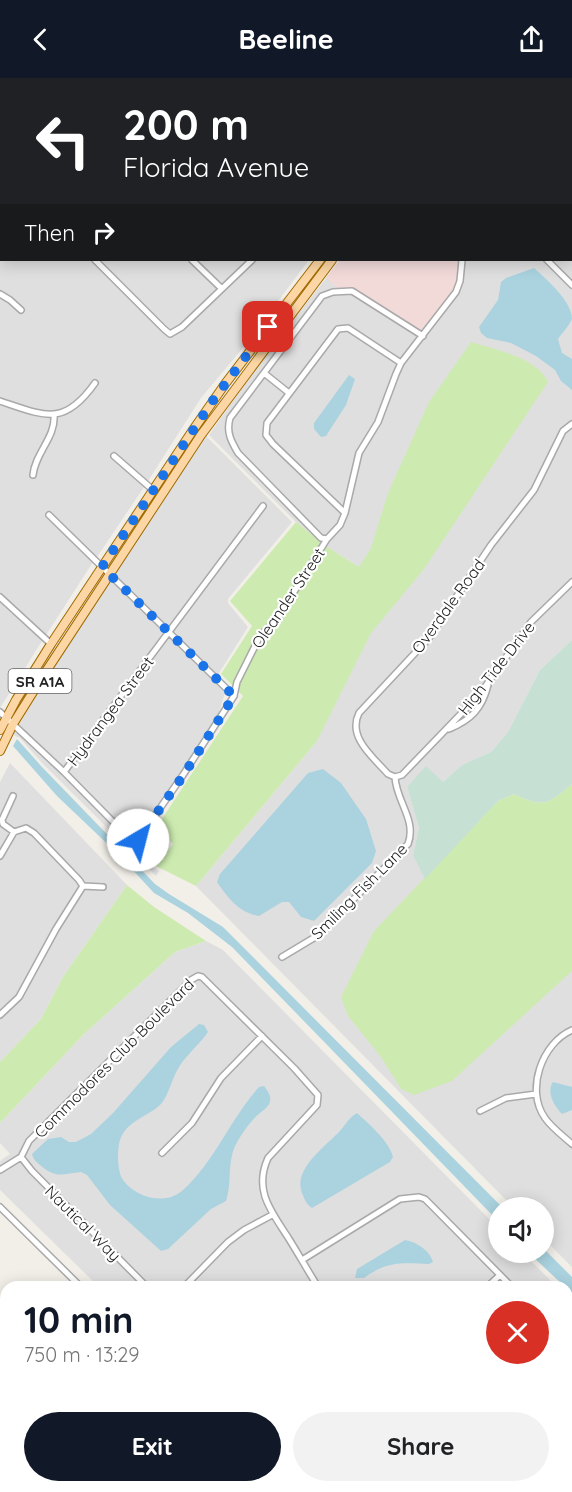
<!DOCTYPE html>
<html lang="en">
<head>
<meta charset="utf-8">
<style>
  body { margin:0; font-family:Quicksand,sans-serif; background:#f2f2f2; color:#202124; height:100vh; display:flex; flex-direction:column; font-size:22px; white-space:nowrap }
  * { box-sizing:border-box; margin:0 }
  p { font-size:20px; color:#757577 }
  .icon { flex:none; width:33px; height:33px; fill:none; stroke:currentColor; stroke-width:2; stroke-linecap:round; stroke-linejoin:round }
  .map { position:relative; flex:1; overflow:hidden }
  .details { position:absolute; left:0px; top:1203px; width:573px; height:212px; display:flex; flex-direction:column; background:#fff; border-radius:18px 18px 0 0; box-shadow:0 3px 15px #0003 }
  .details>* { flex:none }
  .banner { position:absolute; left:0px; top:0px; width:573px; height:183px; box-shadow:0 3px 15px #0003; background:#202124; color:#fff; overflow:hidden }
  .fabs { position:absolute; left:488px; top:1119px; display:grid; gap:12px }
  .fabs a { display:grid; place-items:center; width:66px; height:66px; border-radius:50%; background:#fff; box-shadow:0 3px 15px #0003; font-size:30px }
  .pin { position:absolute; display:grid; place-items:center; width:51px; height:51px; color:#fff; margin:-26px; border-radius:12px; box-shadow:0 3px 9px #0006 }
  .me { position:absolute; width:66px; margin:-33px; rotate:37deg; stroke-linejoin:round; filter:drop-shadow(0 0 4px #0008) }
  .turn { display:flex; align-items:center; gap:21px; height:126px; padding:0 24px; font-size:27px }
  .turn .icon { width:78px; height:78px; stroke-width:2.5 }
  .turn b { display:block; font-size:42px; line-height:51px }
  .then { display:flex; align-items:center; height:57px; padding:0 24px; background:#0003; gap:12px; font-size:22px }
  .round { display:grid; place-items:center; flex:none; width:63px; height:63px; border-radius:32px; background:#f2f2f2 }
  .summary { display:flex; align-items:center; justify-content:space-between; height:102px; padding:0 24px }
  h1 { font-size:36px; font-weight:700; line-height:45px; color:#111827 }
  .cta { display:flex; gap:12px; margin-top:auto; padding:12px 24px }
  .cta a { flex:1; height:69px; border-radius:36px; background:#111827; color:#fff; font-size:24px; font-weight:700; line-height:69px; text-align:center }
  .cta a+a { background:#f2f2f2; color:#202124 }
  header { display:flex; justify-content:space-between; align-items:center; height:78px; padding:0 24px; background:#111827; color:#fff; font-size:27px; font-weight:700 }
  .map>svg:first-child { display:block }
  .residential { fill:#e0dfdf }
  .commercial { fill:#f2dad9 }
  .grass { fill:#cdebb0 }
  .wetland { fill:#c6e0d4 }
  .water { fill:#aad3df }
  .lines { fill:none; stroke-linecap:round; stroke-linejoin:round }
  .street-casing { stroke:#a9a9a9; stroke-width:8 }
  .secondary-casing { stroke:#707d05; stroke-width:10 }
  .primary-casing { stroke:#a06b00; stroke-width:10 }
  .street { stroke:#fff; stroke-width:5 }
  .secondary { stroke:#f7fabf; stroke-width:8 }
  .primary { stroke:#fcd6a4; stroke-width:8 }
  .route { stroke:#1a73e8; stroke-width:10; stroke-dasharray:0 18 }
  .labels { text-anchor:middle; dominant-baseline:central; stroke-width:4.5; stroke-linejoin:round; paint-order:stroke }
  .shield { fill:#fff; stroke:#646464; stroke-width:1.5 }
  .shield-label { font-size:15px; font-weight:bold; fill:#222 }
  .street-label { font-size:16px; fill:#222; stroke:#fff }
</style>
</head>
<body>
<header><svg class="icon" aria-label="back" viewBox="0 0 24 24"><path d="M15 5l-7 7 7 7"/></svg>Beeline<svg class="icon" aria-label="share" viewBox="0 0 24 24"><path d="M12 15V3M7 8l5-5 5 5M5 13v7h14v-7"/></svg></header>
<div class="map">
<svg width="572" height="1414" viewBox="0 0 572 1414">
  <rect width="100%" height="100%" fill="#f2efe9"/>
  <path class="residential" d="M0 0H94L2 2V182H91L162 254 171 259 184 251 255 182H309L241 272 201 320 148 403 115 374 110 378 144 409 97 479 49 433 44 437 93 484 46 557 0 515Z
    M484 0H572V562L540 592 508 654 491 674 462 687 443 704 407 709 419 750 413 777 553 723 572 706V1189L543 1160V1130L513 1129 196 808 317 663 359 489 329 470 296 444 209 357 254 293 340 182H572V2L483 1Z
    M100 182H187L217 210 180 247 171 252Z
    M197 182H248L222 205Z
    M207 355V359L292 444 228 521V525L248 549 219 595V598L227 608 172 554 267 427 262 424 168 550 113 496Z
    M110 501 164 555 64 689 19 647 67 566Z
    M0 524 42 563 0 630Z
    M169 559 225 615 218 637 148 743 136 759H133L68 693Z
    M15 653 62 697 129 765 139 764 150 751 168 768 154 786V790L159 793 156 798 43 686 19 659H17L13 656Z
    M10 685 127 807 63 899 41 941 0 984V704Z
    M206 863 223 872 498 1150V1174L523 1175 557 1209H99L0 1112V1083L10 1076 0 1065V1045L83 957 175 874Z
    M567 1219 572 1224V1383L567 1388Z
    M300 1409H546L540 1414H305Z"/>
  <path class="commercial" d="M340 182H462L460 203 423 258 363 218 342 214 326 200Z"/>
  <path class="grass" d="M471 264C496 272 536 279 548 304L424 491 371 555 317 663 196 808 156 788 173 766 156 750 243 618 221 596 252 548 230 523 296 444 329 470 359 489 371 470 388 415 429 324Z
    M572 706V893L452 1003 414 1017 401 1011 381 979 348 938 341 919 374 853 498 723 514 716C544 730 547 727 572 706Z
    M127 807 154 829 206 863 175 874 83 957 0 1045V984L41 941 63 899Z"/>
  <path class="wetland" d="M572 562V706C547 727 544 730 514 716L498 723 425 801 413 777 419 750 407 709 426 688 443 704 462 687 491 674 508 654 540 592Z"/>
  <path class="water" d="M534 190C546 201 572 223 572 241 569 248 562 255 558 261L562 275 572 281V312L561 303 555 292 536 278 511 265 487 260 481 255 479 249 498 222 501 204 506 200Z
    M349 297 355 301 346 327 326 358 321 359 314 351V345Z
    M17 661 42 689 155 806 169 816 223 849 502 1129 498 1130V1143L232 869 188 835 154 815 118 776 57 718 13 668Z
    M323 691 341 705 366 741 376 773 372 785 314 843 301 839 289 824H282L259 838C238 834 229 821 217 804L220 796 308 695Z
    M199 946 204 947 208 954C199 967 187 976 179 989 172 1000 168 1019 161 1026 148 1039 127 1042 120 1062 117 1071 117 1094 123 1102 136 1120 166 1128 183 1112 215 1083 230 1041 259 1009L264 1008C280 1028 262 1030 251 1044 245 1051 239 1060 235 1068 227 1086 232 1105 226 1123L211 1131 168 1171 161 1173 110 1127 87 1097 81 1094C62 1096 56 1101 40 1087 36 1084 33 1081 32 1076L48 1061 61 1059 69 1064H76L91 1056 113 1035 171 969Z
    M553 1004 572 1009V1032L562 1036C554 1028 546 1014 553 1004Z
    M357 1035C368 1045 390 1064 393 1079L390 1084 312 1130C306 1126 305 1122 302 1115 293 1092 323 1070 338 1055 345 1048 348 1040 357 1035Z
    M405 1162C416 1164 430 1172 433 1184L429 1186C402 1185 387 1183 364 1200H355L357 1191Z
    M543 1170 572 1199V1216L567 1209H565L529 1175 543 1174Z
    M396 1409H447L442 1414H402Z"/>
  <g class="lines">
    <g class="street-casing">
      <path id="street" d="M109 0 111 2
        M262 0 263 2
        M413 0V2
        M97 2 98 0
        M193 2 194 0
        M544 2 545 0
        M95 182 164 251 170 256 182 249 252 182
        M192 182 221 210
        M547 182 572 207
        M0 216 10 222 21 232
        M423 258 352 213 333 214 322 218 230 340C226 354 231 363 238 375L321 460 327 461 340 447 345 435 359 375 378 344 396 296 401 285 456 214 460 203 462 182
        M264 295 289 315
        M0 323C45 338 64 349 95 305
        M114 378 153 412
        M33 397C35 375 56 359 54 337
        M345 435 273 366 266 357 267 345 338 251 348 250 401 285
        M49 437 234 618
        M0 519 51 566
        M0 634 64 694 132 763 138 762 183 697 234 618 237 604 260 558 277 541 327 461
        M449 651C471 642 482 631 488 607
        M64 694 263 428
        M395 699 388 696C373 679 347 659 359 635L429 560 491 467 534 412 563 353 572 346
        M395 699 402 697 480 616 531 544 572 504
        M13 718 2 742 3 746 14 754
        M0 778 14 754 26 750 34 755 79 802 83 808
        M83 808 103 809
        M282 879 317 858 408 766C417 742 396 723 395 699
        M0 937 19 919 56 851 83 808
        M572 952C542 965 525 1012 545 1040 552 1050 563 1058 572 1066
        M480 1033 506 1020 536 1016
        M162 1075 192 1045 221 1000 262 958
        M21 1079 32 1093 147 1209
        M0 1092 21 1079 29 1063 42 1050 191 902 198 898 202 899 294 990 318 1017 317 1027 268 1080C253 1113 272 1134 289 1161 299 1177 308 1193 318 1209
        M0 1129 81 1209
        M302 1182 400 1121 419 1119 425 1121 433 1129 512 1209
        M184 1209 228 1164 244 1152 272 1137
        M487 1209 500 1197
        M0 1233 6 1238
        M567 1262 572 1267
        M567 1340 572 1334
        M567 1397 572 1392
        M209 1408 214 1414
        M281 1408 287 1414
        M344 1408 350 1414
        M6 1414 15 1408
        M494 1414 500 1408
        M550 1414 555 1408"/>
    </g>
    <g class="secondary-casing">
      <path id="secondary" d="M360 0 361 2"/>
    </g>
    <g class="primary-casing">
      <path id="primary" d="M460 2 462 0
        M472 2 473 0
        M0 652 16 622 51 566 193 352 225 306 320 182
        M0 673 13 646 43 598 201 357 332 182"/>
    </g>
    <use href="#street" class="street"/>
    <use href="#secondary" class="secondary"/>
    <use href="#primary" class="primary"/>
  </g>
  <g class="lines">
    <path class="route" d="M138 762 183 698 234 618 102 489 214 321 268 249"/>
  </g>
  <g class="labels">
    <rect class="shield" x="8.5" y="591" width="63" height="24" rx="4.5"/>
    <g class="shield-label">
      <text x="40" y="603">SR A1A</text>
    </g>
    <g class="street-label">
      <text transform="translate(288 520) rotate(-56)">Oleander Street</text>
      <text transform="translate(448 528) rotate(-54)">Overdale Road</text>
      <text transform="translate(496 590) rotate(-52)">High Tide Drive</text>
      <text transform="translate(110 633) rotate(-53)">Hydrangea Street</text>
      <text transform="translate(359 813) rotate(-45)">Smiling Fish Lane</text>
      <text transform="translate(114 980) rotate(-45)">Commodores Club Boulevard</text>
      <text transform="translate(83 1145) rotate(45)">Nautical Way</text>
    </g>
  </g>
</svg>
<div class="fabs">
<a><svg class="icon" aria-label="sound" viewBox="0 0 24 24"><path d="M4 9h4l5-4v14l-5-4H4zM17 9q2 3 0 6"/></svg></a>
</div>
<div class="pin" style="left:268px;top:249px;background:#d93025"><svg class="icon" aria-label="arrive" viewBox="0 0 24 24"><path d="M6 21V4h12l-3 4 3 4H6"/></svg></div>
<svg class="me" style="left:138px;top:762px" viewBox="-20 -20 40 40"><circle r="19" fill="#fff"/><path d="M0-13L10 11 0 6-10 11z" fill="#1a73e8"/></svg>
<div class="banner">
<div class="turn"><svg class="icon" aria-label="left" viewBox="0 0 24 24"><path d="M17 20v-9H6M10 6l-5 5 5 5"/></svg><div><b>200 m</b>Florida Avenue</div></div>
<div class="then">Then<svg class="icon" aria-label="right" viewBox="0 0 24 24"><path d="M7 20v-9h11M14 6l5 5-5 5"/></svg></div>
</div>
<section class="details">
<div class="summary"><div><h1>10 min</h1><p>750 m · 13:29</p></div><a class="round" style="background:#d93025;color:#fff"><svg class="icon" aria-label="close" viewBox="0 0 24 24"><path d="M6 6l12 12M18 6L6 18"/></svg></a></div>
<div class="cta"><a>Exit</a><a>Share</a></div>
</section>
</div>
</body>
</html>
